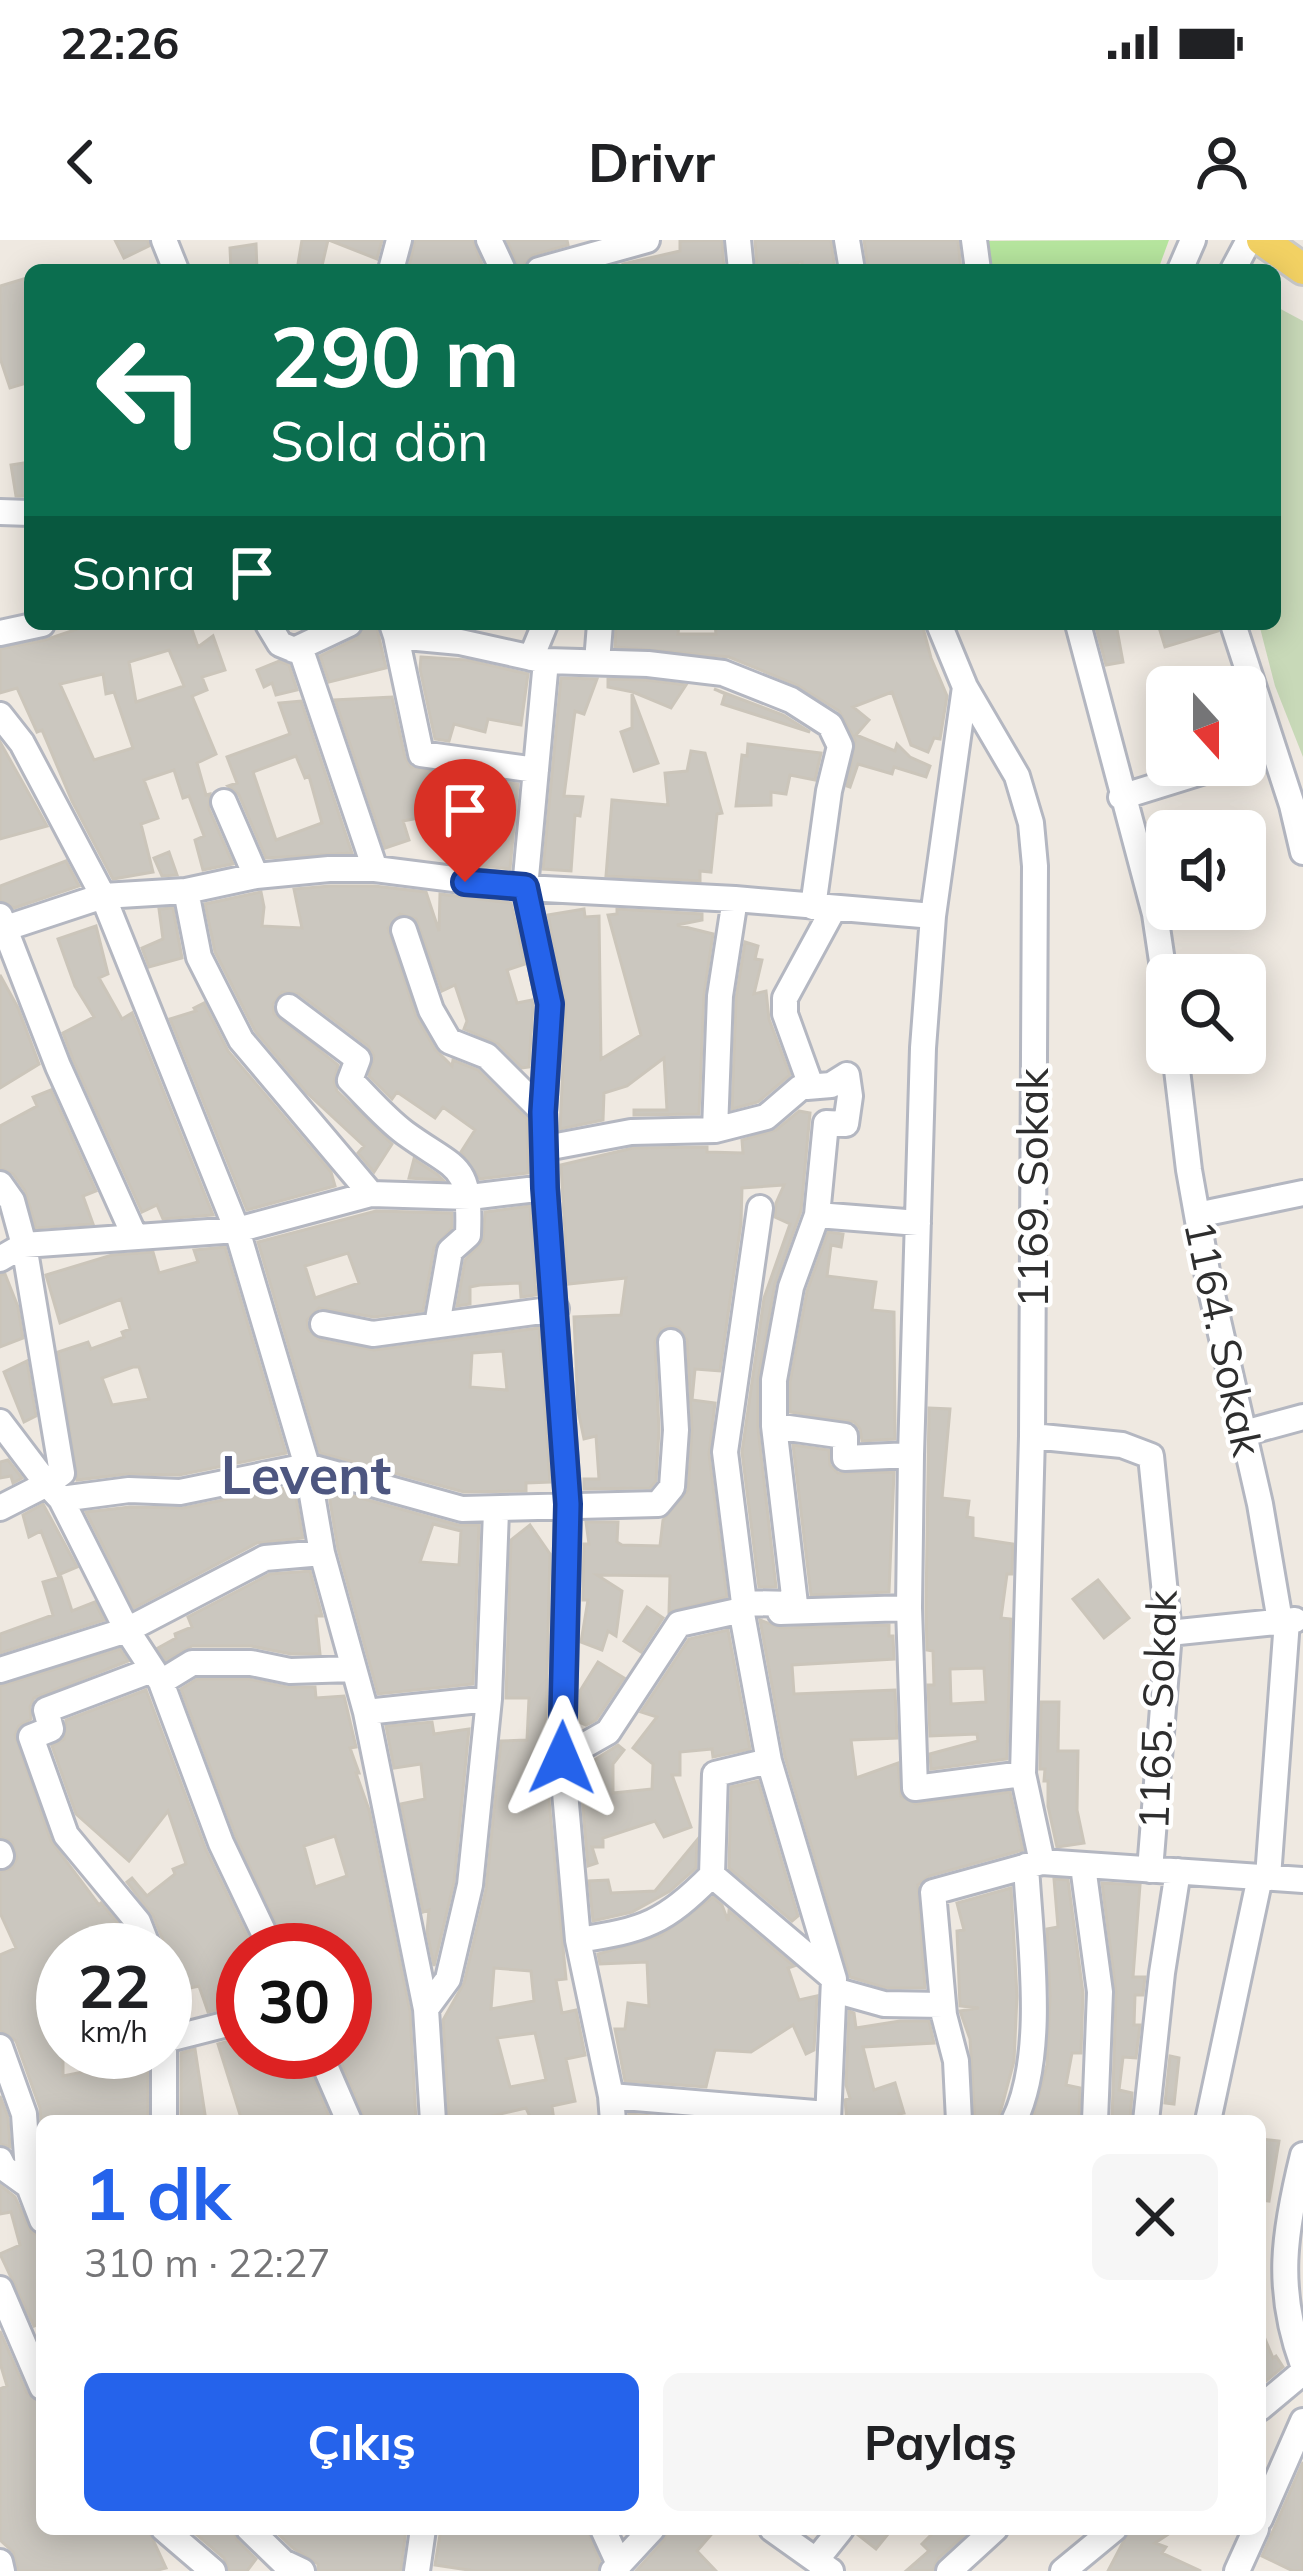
<!DOCTYPE html>
<html lang="tr">
<head>
<meta charset="utf-8">
<style>
  body { margin:0; font-family:Mulish,sans-serif; background:#f6f6f6; color:#202124; height:100vh; display:flex; flex-direction:column; font-size:45px; white-space:nowrap }
  * { box-sizing:border-box; margin:0 }
  p { font-size:39px; color:#757577 }
  .icon { flex:none; width:66px; height:66px; fill:none; stroke:currentColor; stroke-width:2; stroke-linecap:round; stroke-linejoin:round }
  .map { position:relative; flex:1; overflow:hidden }
  .panel { position:absolute; left:36px; top:1875px; width:1230px; height:420px; display:flex; flex-direction:column; background:#fff; border-radius:18px; box-shadow:0 6px 30px #0003 }
  .panel>* { flex:none }
  .hud { position:absolute; left:24px; top:24px; width:1257px; height:366px; border-radius:18px; box-shadow:0 6px 30px #0003; background:#0b6e4f; color:#fff; overflow:hidden }
  .needle { width:78px; rotate:159deg }
  .controls { position:absolute; left:1146px; top:426px; display:grid; gap:24px }
  .controls a { display:grid; place-items:center; width:120px; height:120px; border-radius:18px; background:#fff; box-shadow:0 6px 30px #0003; font-size:60px }
  .speed { position:absolute; left:36px; top:1683px; display:flex; gap:24px; font-size:60px; font-weight:700; text-align:center }
  .speed>* { display:grid; place-content:center; width:156px; height:156px; border-radius:50%; background:#fff; box-shadow:0 6px 30px #0003; line-height:1 }
  .speed small { font-size:30px; font-weight:400 }
  .speed .limit { border:18px solid #d22; background:#fff; color:#111 }
  .pin { position:absolute; display:grid; place-items:center; width:102px; height:102px; color:#fff; margin:-123px -51px; border-radius:50% 50% 50% 0; rotate:-45deg; box-shadow:0 0 12px #0007 }
  .pin .icon { rotate:45deg }
  .me { position:absolute; width:132px; margin:-66px; rotate:1deg; stroke-linejoin:round; filter:drop-shadow(0 0 9px #0008) }
  .turn { display:flex; align-items:center; gap:42px; height:252px; padding:0 48px; font-size:54px }
  .turn .icon { width:156px; height:156px; stroke-width:2.5 }
  .turn b { display:block; font-size:84px; line-height:102px }
  .then { display:flex; align-items:center; height:114px; padding:0 48px; background:#0003; gap:24px; font-size:45px }
  .round { display:grid; place-items:center; flex:none; width:126px; height:126px; border-radius:18px; background:#f6f6f6 }
  .overview { display:flex; align-items:center; justify-content:space-between; height:204px; padding:0 48px }
  h1 { font-size:72px; font-weight:700; line-height:90px; color:#2563eb }
  .primary-button { display:flex; gap:24px; margin-top:auto; padding:24px 48px }
  .primary-button a { flex:1; height:138px; border-radius:18px; background:#2563eb; color:#fff; font-size:48px; font-weight:700; line-height:138px; text-align:center }
  .primary-button a+a { background:#f6f6f6; color:#202124 }
  .status { display:flex; justify-content:space-between; align-items:center; height:84px; padding:0 60px; background:#fff; direction:ltr }
  .status svg { height:33px; fill:currentColor }
  header { display:flex; justify-content:space-between; align-items:center; height:156px; padding:0 48px; background:#fff; font-size:54px; font-weight:700 }
  .map>svg:first-child { display:block }
  .green { fill:#b6e59e }
  .cemetery { fill:#c8d9b8 }
  .building { fill:#cbc7bf; stroke:#cbc5ba; stroke-width:3; fill-rule:evenodd }
  .lines { fill:none; stroke-linecap:round; stroke-linejoin:round }
  .minor-casing { stroke:#b4b7c1; stroke-width:30 }
  .major-casing { stroke:#c9c9c9; stroke-width:36 }
  .minor { stroke:#fff; stroke-width:24 }
  .major { stroke:#f2d163; stroke-width:30 }
  .route-casing { stroke:#184099; stroke-width:30 }
  .route { stroke:#2563eb; stroke-width:21 }
  .labels { text-anchor:middle; dominant-baseline:central; stroke-width:9; stroke-linejoin:round; paint-order:stroke }
  .street-label { font-size:42px; fill:#2e2e2e; stroke:#fff }
  .district-label { font-size:54px; font-weight:bold; fill:#4d5680; stroke:#fff }
</style>
</head>
<body>
<div class="status"><b>22:26</b><svg viewBox="0 0 49 12"><path d="M0 12V9h3v3zM5 12V6h3v6zM10 12V3h3v9zM15 12V0h3v12zM26 1h20v11H26zM47 4h2v5h-2z"/></svg></div>
<header><svg class="icon" aria-label="back" viewBox="0 0 24 24"><path d="M15 5l-7 7 7 7"/></svg>Drivr<svg class="icon" aria-label="person" viewBox="0 0 24 24"><circle cx="12" cy="8" r="4"/><path d="M4 21q1-7 8-7t8 7"/></svg></header>
<div class="map">
<svg width="1303" height="2331" viewBox="0 0 1303 2331">
  <rect width="100%" height="100%" fill="#efe9e1"/>
  <path class="green" d="M1169 0 1158 30H990L985 1Z"/>
  <path class="cemetery" d="M1275 66 1303 81V517L1275 446 1259 384H1275Z"/>
  <path class="building" d="M115 0H148L149 6 124 18Z
    M302 0H328L321 30H297Z
    M329 0H382L377 19Z
    M415 0H473L484 30H408Z
    M507 0H567L568 5 533 15 519 30Z
    M722 0 724 30H624L623 24 680 11V1Z
    M755 0H831L835 30H802V22L757 28Z
    M864 0H958L961 30H868Z
    M256 4 257 30H231L230 8Z
    M30 37V142L10 148 0 118V46Z
    M30 222V256H16L11 225Z
    M92 384H190L198 407 213 396 225 430 202 437 207 450 192 456 216 514 197 523 206 555 210 554 209 569 233 624 203 630 195 600 204 596 189 556 183 558 174 530 144 540 158 578 141 584 153 632 113 639 72 561 42 490 37 492 17 448 0 453V409L45 400ZM169 410 184 446 136 462 129 422ZM103 434 106 454 114 452 133 508 94 520 60 444Z
    M365 384H376L386 428 329 442 320 416 357 398Z
    M616 384H679L678 394H716L715 384H922L931 418 947 456 940 499 934 498 928 512 911 505 892 452 853 467 869 480 856 495 895 511 897 504 910 517 930 526 926 537 894 527 892 534 858 524 850 547 847 546 855 500 839 471 797 445 729 417 615 407Z
    M1095 384H1116L1123 422 1106 425Z
    M1158 384H1217L1218 391 1165 407Z
    M421 417 467 420 528 434 521 485 488 479 485 492 454 484 449 501 435 499 420 429Z
    M279 421 289 425 297 450 276 455 272 443 264 447 257 430Z
    M561 438 597 439 584 474 575 471 564 556 583 557 580 576 575 575 571 631 543 629Z
    M608 439 647 440 686 445 671 468 633 452 608 447Z
    M714 449 783 475 810 492 722 464 725 454Z
    M632 454 658 523 634 531 621 492 632 488Z
    M392 457 405 517 411 527 518 544 510 629 448 622 452 596H443L444 573 403 581 409 600 385 608 335 460Z
    M301 461 352 613 266 618 239 555 228 546 237 543 227 517 290 494 279 463ZM296 516 305 538 309 536 322 583 276 600 253 532Z
    M0 502 47 586 0 599Z
    M748 504 821 513 815 540 790 535 786 554 771 552V565L736 566 742 515 747 516Z
    M691 511 705 513 722 573 717 574 711 632 700 631V641L606 636 612 560 668 565 665 533 687 531Z
    M169 612 177 635 162 636 154 618Z
    M66 621 79 646 14 668 0 660V646Z
    M330 646H374L426 652 439 691 440 654 511 663 525 724 507 730 517 763 532 760 533 765 529 827 522 828 498 804 464 789 467 781 455 745 442 751 416 679 400 674 388 688 416 776 435 809 452 826 453 820 478 830 527 879 528 933 480 939 461 912 475 890 443 867 435 878 397 852 392 859 369 836 374 816 368 806 299 754 282 752 273 764 274 774 338 825 334 842 337 851 392 904 374 932 358 913 364 906 307 853 255 791 215 712 205 664 261 652 264 667 262 686 302 688 294 649Z
    M173 668 182 718 149 727 142 708 163 699 159 669Z
    M584 669 585 677 599 676 601 819 641 795 608 675 617 674V669L702 674V680L677 685 713 694 704 755 699 874 634 875V870H667L664 818 627 846 604 853 603 880 560 889 566 764 548 675Z
    M96 686 108 734 99 738 122 779 132 773 213 975 163 979 157 965 142 972 73 820 63 793 94 777 75 746 58 699Z
    M745 702 758 706 755 719 762 720 754 754 766 751 769 779 790 835 758 862 732 869 736 758Z
    M0 735 18 768 39 824 0 848Z
    M204 763 228 811 331 932 335 946 247 970 170 779 196 771 194 768Z
    M51 850 96 951 83 956 93 984 36 988 25 951 13 934 0 928V886L37 866 33 857Z
    M799 871 810 873 801 971 775 1044 758 1140V1188L776 1347H759L742 1212 764 1058 790 984 775 977 776 963 784 945 742 948 741 983 720 1131 695 1129 692 1160 715 1163 709 1214 727 1357 669 1372 670 1336 597 1335 622 1351 616 1396 608 1391 602 1410 581 1402 588 1360H583V1352L584 1304H589L586 1282H618L617 1302 622 1305 660 1306 663 1280 688 1250 692 1189 687 1100 679 1088 669 1086 661 1089 655 1102 659 1190 656 1241 650 1248 584 1249V1239H599L596 1196 584 1199 578 1170 574 1077 621 1075 626 1038 568 1044 561 925 633 908 707 907V912L743 913 742 900 776 890Z
    M414 919 438 935 443 940 409 938Z
    M530 966 536 1055 521 1057 520 1043 480 1045 470 1047V1064L457 1066 465 1020 483 1001 485 972Z
    M376 971 452 973V988L434 1008 423 1071 374 1077 319 1068 307 1080 308 1090 320 1100 374 1110 539 1088 550 1242 526 1243V1251L464 1252 320 1213 258 1002ZM348 1013 359 1043 315 1058 305 1026ZM503 1111 507 1150 470 1147 472 1113Z
    M828 992 843 994 841 1007 831 1005 827 1036 876 1042 872 1070 894 1072 895 1199 862 1201 860 1189 854 1182 790 1172V1142L807 1051Z
    M225 1007 286 1213 179 1235 127 1234 77 1240 58 1112 88 1102 91 1109 124 1097 122 1092 130 1089 121 1059 60 1083 46 1035 112 1015 153 1012 159 1033 198 1022 194 1010ZM133 1127H139L149 1159 112 1165 102 1138Z
    M5 1034 18 1067 23 1098 0 1107V1035Z
    M27 1121 36 1176 24 1182 4 1132Z
    M929 1168 950 1169 942 1258 969 1261 967 1277 973 1278V1298L1013 1304 1012 1334H1007L1001 1378 1011 1379 1007 1519 931 1529 930 1514 978 1501 977 1494 930 1496 928 1445H934L933 1411 927 1410 926 1368ZM984 1428 986 1462 951 1464 950 1429Z
    M793 1205 829 1210 830 1225 838 1233 894 1232 889 1352 811 1355Z
    M8 1220 22 1238 13 1243 11 1236 0 1238V1222Z
    M294 1246 303 1298 257 1303 134 1368 86 1272 130 1267 183 1268Z
    M328 1249 458 1285H479L473 1444 378 1454 338 1309ZM433 1284 461 1291 459 1325 420 1322Z
    M43 1264 77 1327 58 1335 41 1291 29 1297 23 1275Z
    M530 1285 550 1314 545 1518 566 1739 556 1740 562 1773 576 1770 585 1815 566 1819 575 1861 552 1866 554 1881H532L526 1868 470 1881H449L443 1780 464 1743 486 1649 501 1501 527 1500 529 1458H506L511 1300ZM494 1728 531 1731 534 1761 491 1769ZM535 1793 546 1840 510 1847 497 1798Z
    M310 1331 322 1376H316L320 1414H291L251 1406H192L166 1420 158 1408 176 1398 175 1394 192 1387 188 1377 270 1334Z
    M61 1337 72 1371 95 1362 104 1380 0 1413V1394L53 1375 43 1342Z
    M1098 1340 1129 1378 1104 1398 1073 1359Z
    M647 1367 663 1378 641 1412 624 1401Z
    M760 1380 781 1388 889 1385V1396H893L894 1419 792 1425 794 1454 895 1450 897 1498 851 1500 856 1538 898 1523 901 1556 916 1564 1010 1552 1023 1610 929 1636 918 1645 925 1748H886L850 1737 785 1517Z
    M728 1390 750 1509 713 1517 712 1509 680 1512V1535H672L691 1587 664 1597 655 1581 603 1598V1607H592L597 1623 588 1626 582 1558 585 1557V1526L618 1505 624 1510 613 1524V1553L652 1549 653 1524 633 1508 657 1477 641 1472 689 1399Z
    M120 1409 128 1421 34 1458 30 1467 31 1479 19 1486 15 1495 51 1601 99 1665 101 1663 124 1690 131 1710H63V1836L118 1825 113 1812H148V1881H42V1895L40 1868 16 1801 0 1790V1715L16 1708 0 1673V1632L12 1628 17 1618 12 1602 0 1597V1446Z
    M598 1422 624 1438 596 1480 586 1485 579 1482 580 1451Z
    M197 1439H249L287 1447H315L316 1458 344 1456 356 1507 350 1508 359 1533H356L369 1570 410 1771 416 1881H365L337 1812H345V1710H288L236 1597 181 1449ZM335 1596 347 1636 315 1647 304 1606Z
    M146 1450 206 1610 254 1710H243V1714L228 1720 243 1764 208 1772 199 1746 181 1750 176 1741 167 1737 165 1705 153 1676 127 1642 132 1638 147 1656 175 1634 173 1629 186 1624 168 1571 129 1621 76 1574 52 1506 64 1499 66 1480Z
    M1041 1462H1059L1058 1511H1078L1077 1570 1084 1603 1057 1607 1048 1566V1541H1044L1045 1529H1040Z
    M432 1482 434 1494 469 1489 454 1642 434 1726 427 1692 429 1670 423 1672 401 1564 425 1559 421 1524 394 1528 386 1486Z
    M758 1541 798 1676 792 1681 729 1628 731 1547Z
    M697 1600 696 1628 670 1651 632 1672 593 1681 589 1641 608 1640 611 1653 655 1651Z
    M1054 1639 1068 1640 1083 1753 1081 1813H1072L1066 1845 1080 1848 1079 1881H1032L1047 1825 1050 1756 1047 1689 1058 1687Z
    M1102 1643 1140 1645 1133 1737H1145L1143 1755H1135L1134 1785H1140L1136 1818 1123 1817 1119 1850 1132 1853 1130 1881H1112L1116 1752Z
    M1011 1648 1017 1756 1014 1821 998 1881H975L970 1799 960 1771 979 1768 960 1766 957 1691 964 1690 957 1663Z
    M713 1657 722 1665 728 1681 729 1671 794 1726 788 1728 799 1760 817 1756 814 1810 806 1814 793 1785 751 1812 715 1810 706 1847 625 1841 615 1789H625L628 1763 649 1766 647 1722 600 1724 598 1714 660 1696Z
    M849 1771 854 1773 856 1788 900 1781H929L934 1803 863 1807 874 1850 895 1843 904 1873 899 1874 901 1881H847L845 1860 850 1858 846 1845Z
    M243 1797V1812H303L331 1881H242L218 1804Z
    M195 1809 206 1881H181V1813Z
    M1170 1816 1179 1818 1174 1864 1165 1863Z
    M0 1856 8 1877 10 1907 0 1904Z
    M629 1874 712 1881H629Z
    M1260 1899 1279 1901 1269 1961 1260 1960Z
    M0 1945 15 1957 31 1992 42 1996V2083L34 2086 0 2014 20 2005 11 1972 0 1974Z
    M1260 2087 1273 2118 1276 2116 1283 2127 1261 2145Z
    M0 2091 27 2153 42 2163V2289H148L166 2328 154 2331H18L13 2312 0 2300V2149L7 2146 0 2123Z
    M1303 2222V2331H1293L1262 2316Z
    M190 2289H233L237 2300 256 2319 247 2331H229L224 2318Z
    M273 2289H406L401 2331H318V2324L293 2308Z
    M441 2289H587L600 2322 597 2331H475L435 2325Z
    M668 2289H716L697 2311 716 2331H636L664 2300Z
    M857 2289H892L876 2309 857 2294Z
    M937 2289H971L938 2319 933 2331H906L929 2311 922 2304Z
    M1130 2289H1176L1155 2303 1166 2307 1162 2313 1201 2331H1108Z"/>
  <g class="lines">
    <g class="minor-casing">
      <path id="minor" d="M164 0 176 30
        M489 0 503 30
        M738 0 741 30
        M847 0 852 30
        M974 0 978 30
        M391 30 399 0
        M539 30 647 0
        M1180 30 1193 0
        M1233 30 1249 0
        M0 272 30 273
        M268 384 280 404 302 413 375 629
        M392 384 396 396 460 402 546 421 648 424 723 433 791 460 830 485 840 506 829 551 813 667
        M939 384 965 447 1017 536 1031 583 1035 626 1032 1196 1023 1534 1042 1622
        M1078 384 1155 674 1167 755
        M1233 384 1292 565 1303 612
        M0 393 42 384
        M396 396 421 514 536 530
        M294 410 349 384
        M531 418 545 384
        M546 421 525 648 550 764 543 872 545 948 568 1264 562 1518 578 1700 611 1856 613 1881
        M597 422 600 384
        M965 447 933 676 923 808 911 1215 909 1368 915 1548 1023 1534
        M0 475 22 503 103 656 237 990 307 1226 322 1313 366 1472 426 1769 433 1881
        M1245 518 1273 509
        M1121 557 1224 525
        M224 562 256 636
        M186 651 199 717 241 800 371 954
        M0 676 58 826 134 995
        M0 690 103 656 186 651 256 636 329 629H375L525 648 735 659 933 676
        M404 690 431 770 449 801 487 816 543 872
        M289 767 358 819 350 840C368 858 385 878 405 893 457 931 471 921 468 995L450 1011 437 1085
        M1175 813 1189 930 1208 1037 1260 1264 1280 1381
        M715 890 720 756 735 659
        M546 908 631 892 715 890 766 877 800 848 810 843 785 774V758L834 668
        M0 944 12 961 24 1005 62 1233 47 1244 61 1259 127 1390 161 1442 221 1603 272 1710
        M760 968 725 1212 744 1363 742 1374 769 1521 834 1739 828 1881
        M817 975 918 983
        M1197 975 1303 953
        M0 1019 24 1005 237 990 371 954 470 957 545 948
        M323 1084 373 1094 556 1069
        M0 1182 47 1244 0 1268
        M774 1186 845 1196V1218L911 1215
        M1244 1193 1303 1177
        M1032 1196 1122 1205 1151 1216 1169 1393 1150 1630
        M61 1259 129 1250 180 1252 307 1226 462 1269 658 1264 672 1247 676 1190 671 1102
        M744 1363 795 1364 774 1186V1140L791 1047 817 975 826 883 846 884 850 856 847 835 831 845 807 847
        M780 1372 909 1368
        M1169 1393 1295 1380
        M0 1430 127 1390 265 1318 322 1313
        M161 1442 192 1423H251L290 1431 353 1429
        M366 1472 489 1459
        M562 1518 608 1492 679 1384 742 1370
        M0 1613 1 1616
        M1083 1626 1100 1752 1095 1881
        M712 1635 715 1534 769 1521
        M1268 1637 1287 1381
        M578 1700C645 1690 664 1683 712 1635L832 1737
        M149 1710 138 1682 66 1595 31 1497 51 1489 46 1470 152 1430
        M834 1750 884 1764 943 1765
        M165 1753 175 1780 165 1797
        M426 1769 448 1739 470 1645 489 1459 496 1271
        M165 1800 243 1780
        M0 1807 24 1874 29 1946
        M164 1812V1881
        M319 1812 349 1881
        M611 1856 827 1874
        M959 1881 956 1821 944 1775 933 1652 1042 1622 1303 1640
        M1014 1881C1047 1814 1030 1700 1026 1626
        M1146 1881 1162 1733 1178 1631
        M1208 1881 1260 1637
        M1303 1915C1284 1992 1275 2049 1303 2125
        M0 1920 4 1928 29 1946 42 1980
        M0 2049 42 2147
        M1260 2168 1303 2132
        M1260 2279 1303 2181
        M164 2289 213 2331
        M249 2289 283 2322 302 2331
        M603 2289 619 2324
        M772 2289 831 2331
        M817 2319 841 2289
        M0 2322 2 2331
        M417 2331 423 2289
        M613 2331 652 2289
        M949 2331 995 2289
        M1063 2331 1114 2289
        M1237 2331 1256 2289"/>
    </g>
    <g class="major-casing">
      <path id="major" d="M1262 0 1303 29"/>
    </g>
    <use href="#minor" class="minor"/>
    <use href="#major" class="major"/>
  </g>
  <g class="lines">
    <g class="route-casing">
      <path id="route" d="M465 642 525 647 550 764 543 872 545 948 568 1264 562 1518"/>
    </g>
    <use href="#route" class="route"/>
  </g>
  <g class="labels">
    <g class="street-label">
      <text transform="translate(1032 948) rotate(-90)">1169. Sokak</text>
      <text transform="translate(1224 1098) rotate(78)">1164. Sokak</text>
      <text transform="translate(1157 1470) rotate(-88)">1165. Sokak</text>
    </g>
    <g class="district-label">
      <text x="306" y="1234">Levent</text>
    </g>
  </g>
</svg>
<div class="controls">
<a><svg class="needle" viewBox="-14 -14 28 28"><path d="M0-13l5 13h-10z" fill="#e53935"/><path d="M0 13l5-13h-10z" fill="#757577"/></svg></a>
<a><svg class="icon" aria-label="sound" viewBox="0 0 24 24"><path d="M4 9h4l5-4v14l-5-4H4zM17 9q2 3 0 6"/></svg></a>
<a><svg class="icon" aria-label="search" viewBox="0 0 24 24"><circle cx="10" cy="10" r="6"/><path d="M15 15l6 6"/></svg></a>
</div>
<div class="speed"><div>22<small>km/h</small></div><div class="limit">30</div></div>
<div class="pin" style="left:465px;top:642px;background:#d93025"><svg class="icon" aria-label="arrive" viewBox="0 0 24 24"><path d="M6 21V4h12l-3 4 3 4H6"/></svg></div>
<svg class="me" style="left:562px;top:1518px" viewBox="-20 -20 40 40"><path d="M0-17L14 15 0 8-14 15z" fill="#2563eb" stroke="#fff" stroke-width="4"/></svg>
<div class="hud">
<div class="turn"><svg class="icon" aria-label="left" viewBox="0 0 24 24"><path d="M17 20v-9H6M10 6l-5 5 5 5"/></svg><div><b>290 m</b>Sola dön</div></div>
<div class="then">Sonra<svg class="icon" aria-label="arrive" viewBox="0 0 24 24"><path d="M6 21V4h12l-3 4 3 4H6"/></svg></div>
</div>
<section class="panel">
<div class="overview"><div><h1>1 dk</h1><p>310 m · 22:27</p></div><a class="round"><svg class="icon" aria-label="close" viewBox="0 0 24 24"><path d="M6 6l12 12M18 6L6 18"/></svg></a></div>
<div class="primary-button"><a>Çıkış</a><a>Paylaş</a></div>
</section>
</div>
</body>
</html>
